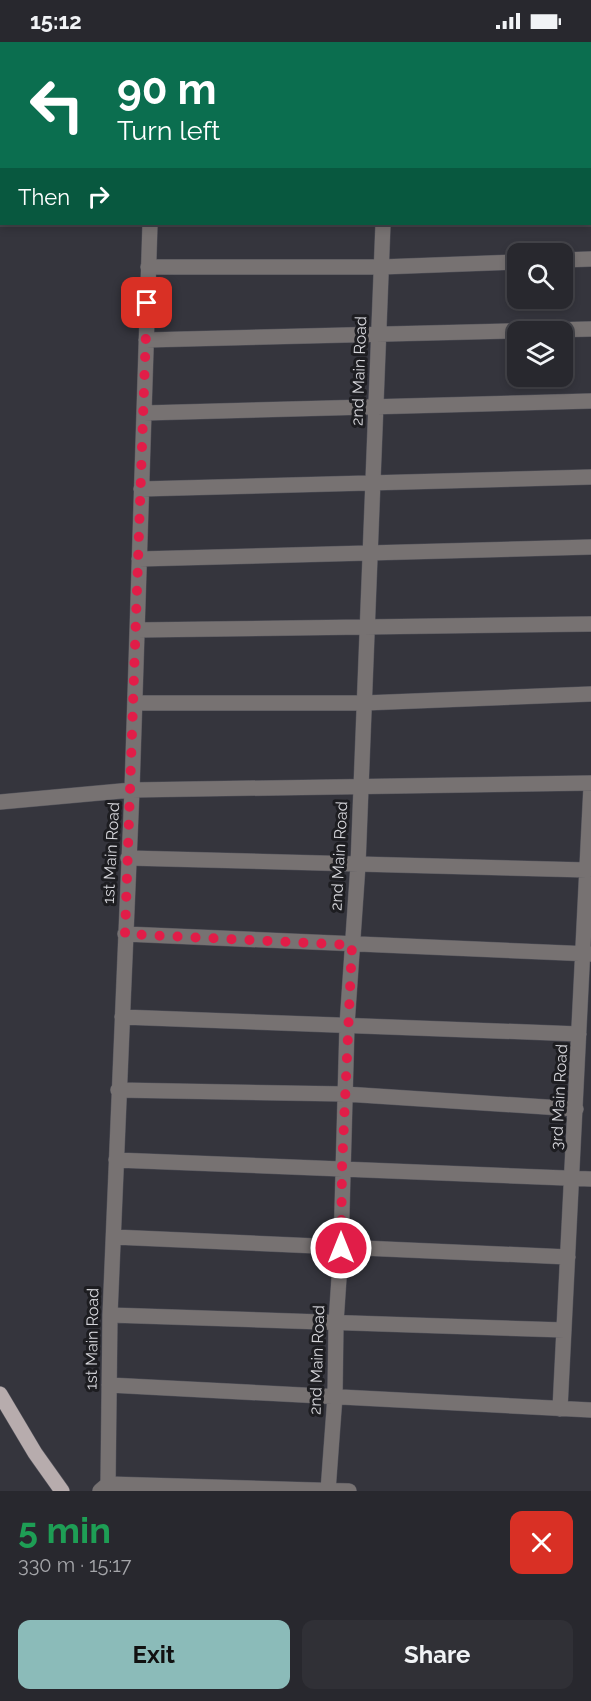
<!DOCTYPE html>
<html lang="en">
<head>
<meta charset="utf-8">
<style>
  body { margin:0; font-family:Raleway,sans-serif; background:#303036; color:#f1f3f6; height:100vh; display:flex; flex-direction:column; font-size:22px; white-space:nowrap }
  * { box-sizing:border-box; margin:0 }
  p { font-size:20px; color:#a5a6aa }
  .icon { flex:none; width:33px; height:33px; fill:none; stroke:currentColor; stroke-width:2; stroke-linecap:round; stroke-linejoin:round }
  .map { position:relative; height:1449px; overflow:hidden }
  .sheet { display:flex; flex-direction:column; background:#28282e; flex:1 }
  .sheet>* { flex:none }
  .banner { position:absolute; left:0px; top:0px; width:591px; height:183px; box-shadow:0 3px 9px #0003,0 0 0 2px #44444a; background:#0b6e4f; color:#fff; overflow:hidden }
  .controls { position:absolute; left:507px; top:201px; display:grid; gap:12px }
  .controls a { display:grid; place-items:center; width:66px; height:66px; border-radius:12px; background:#28282e; box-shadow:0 3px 9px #0003,0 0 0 2px #44444a; font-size:30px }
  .pin { position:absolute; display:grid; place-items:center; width:51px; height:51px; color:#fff; margin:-26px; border-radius:12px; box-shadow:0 3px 9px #0006 }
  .me { position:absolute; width:66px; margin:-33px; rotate:0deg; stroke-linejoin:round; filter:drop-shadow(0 0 4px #0008) }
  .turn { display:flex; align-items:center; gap:21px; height:126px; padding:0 18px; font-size:27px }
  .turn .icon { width:78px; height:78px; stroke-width:2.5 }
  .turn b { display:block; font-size:42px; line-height:51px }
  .then { display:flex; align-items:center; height:57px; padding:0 18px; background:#0003; gap:12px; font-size:22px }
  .round { display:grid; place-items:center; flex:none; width:63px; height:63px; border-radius:12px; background:#303036 }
  .headline { display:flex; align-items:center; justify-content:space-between; height:102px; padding:0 18px }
  h1 { font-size:36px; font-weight:700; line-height:45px; color:#1e9e55 }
  .action { display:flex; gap:12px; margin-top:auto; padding:12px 18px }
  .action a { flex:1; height:69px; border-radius:12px; background:#8bbbb9; color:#111; font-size:24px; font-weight:700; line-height:69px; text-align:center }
  .action a+a { background:#303036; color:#f1f3f6 }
  .status { display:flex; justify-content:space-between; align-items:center; height:42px; padding:0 30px; background:#28282e; direction:ltr }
  .status svg { height:16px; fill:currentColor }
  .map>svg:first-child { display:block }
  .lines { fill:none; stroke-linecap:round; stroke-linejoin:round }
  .minor-casing { stroke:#52525a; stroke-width:16 }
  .major-casing { stroke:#52525a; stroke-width:16 }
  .minor { stroke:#777272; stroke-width:15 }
  .major { stroke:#b7acad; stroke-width:15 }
  .route { stroke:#e11d48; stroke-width:10; stroke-dasharray:0 18 }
  .labels { text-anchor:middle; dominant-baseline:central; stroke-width:6; stroke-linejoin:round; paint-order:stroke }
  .street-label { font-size:16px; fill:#d7d7dc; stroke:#1d1d21 }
</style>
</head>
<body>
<div class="status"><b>15:12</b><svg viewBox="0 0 49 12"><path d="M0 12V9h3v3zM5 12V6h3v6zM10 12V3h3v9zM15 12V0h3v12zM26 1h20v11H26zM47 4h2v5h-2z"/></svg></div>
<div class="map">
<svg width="591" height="1449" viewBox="0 0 591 1449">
  <rect width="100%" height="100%" fill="#35353d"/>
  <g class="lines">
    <g class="minor-casing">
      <path id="minor" d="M164 2 165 0
        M391 2V0
        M590 74H591
        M590 146H591
        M562 218 591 217
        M148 225H381L518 220
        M146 298 591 287
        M144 371 591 359
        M141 447 591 435
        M139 517 591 505
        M137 588 591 582
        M135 661H364L591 652
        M0 760 132 748 591 741
        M128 816 587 828
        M125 892 591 912
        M122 975 579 992
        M118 1048 345 1052 576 1067
        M116 1118 591 1137
        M114 1195 568 1215
        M110 1273 564 1288
        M109 1343 591 1368
        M560 1367 591 744
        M108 1442 110 1273 132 748 150 182
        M100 1449 108 1442 349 1449
        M328 1449 335 1354 336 1281 341 1206 347 983 358 823 383 182"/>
    </g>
    <g class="major-casing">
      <path id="major" d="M0 1352 35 1411 62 1449"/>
    </g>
    <use href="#minor" class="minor"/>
    <use href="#major" class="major"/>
  </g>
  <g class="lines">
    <path class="route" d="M147 261 125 892 352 903 342 1126 341 1206"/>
  </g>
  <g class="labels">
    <g class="street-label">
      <text transform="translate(359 329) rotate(-88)">2nd Main Road</text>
      <text transform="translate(111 811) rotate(-87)">1st Main Road</text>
      <text transform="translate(339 814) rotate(-87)">2nd Main Road</text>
      <text transform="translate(559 1055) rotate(-87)">3rd Main Road</text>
      <text transform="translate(92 1297) rotate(-89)">1st Main Road</text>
      <text transform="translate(317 1318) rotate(-88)">2nd Main Road</text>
    </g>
  </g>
</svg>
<div class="controls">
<a><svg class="icon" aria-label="search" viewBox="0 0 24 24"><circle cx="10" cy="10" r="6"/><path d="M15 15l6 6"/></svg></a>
<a><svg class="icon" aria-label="layers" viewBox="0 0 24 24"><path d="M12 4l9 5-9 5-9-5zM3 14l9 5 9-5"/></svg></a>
</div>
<div class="pin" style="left:147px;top:261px;background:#d93025"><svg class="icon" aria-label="arrive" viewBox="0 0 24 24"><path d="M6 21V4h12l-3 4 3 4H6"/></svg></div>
<svg class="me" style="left:341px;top:1206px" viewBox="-20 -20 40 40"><circle r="17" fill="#e11d48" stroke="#fff" stroke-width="3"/><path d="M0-11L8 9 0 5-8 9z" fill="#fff"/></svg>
<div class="banner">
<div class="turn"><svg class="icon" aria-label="left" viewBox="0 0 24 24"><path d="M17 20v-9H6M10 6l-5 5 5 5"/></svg><div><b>90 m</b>Turn left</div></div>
<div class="then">Then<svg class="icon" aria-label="right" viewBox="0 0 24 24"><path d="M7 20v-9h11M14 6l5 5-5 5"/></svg></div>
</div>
</div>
<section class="sheet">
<div class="headline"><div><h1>5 min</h1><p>330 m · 15:17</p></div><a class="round" style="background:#d93025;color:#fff"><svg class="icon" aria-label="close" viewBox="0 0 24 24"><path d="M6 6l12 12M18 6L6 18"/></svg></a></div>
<div class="action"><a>Exit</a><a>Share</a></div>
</section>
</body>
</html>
